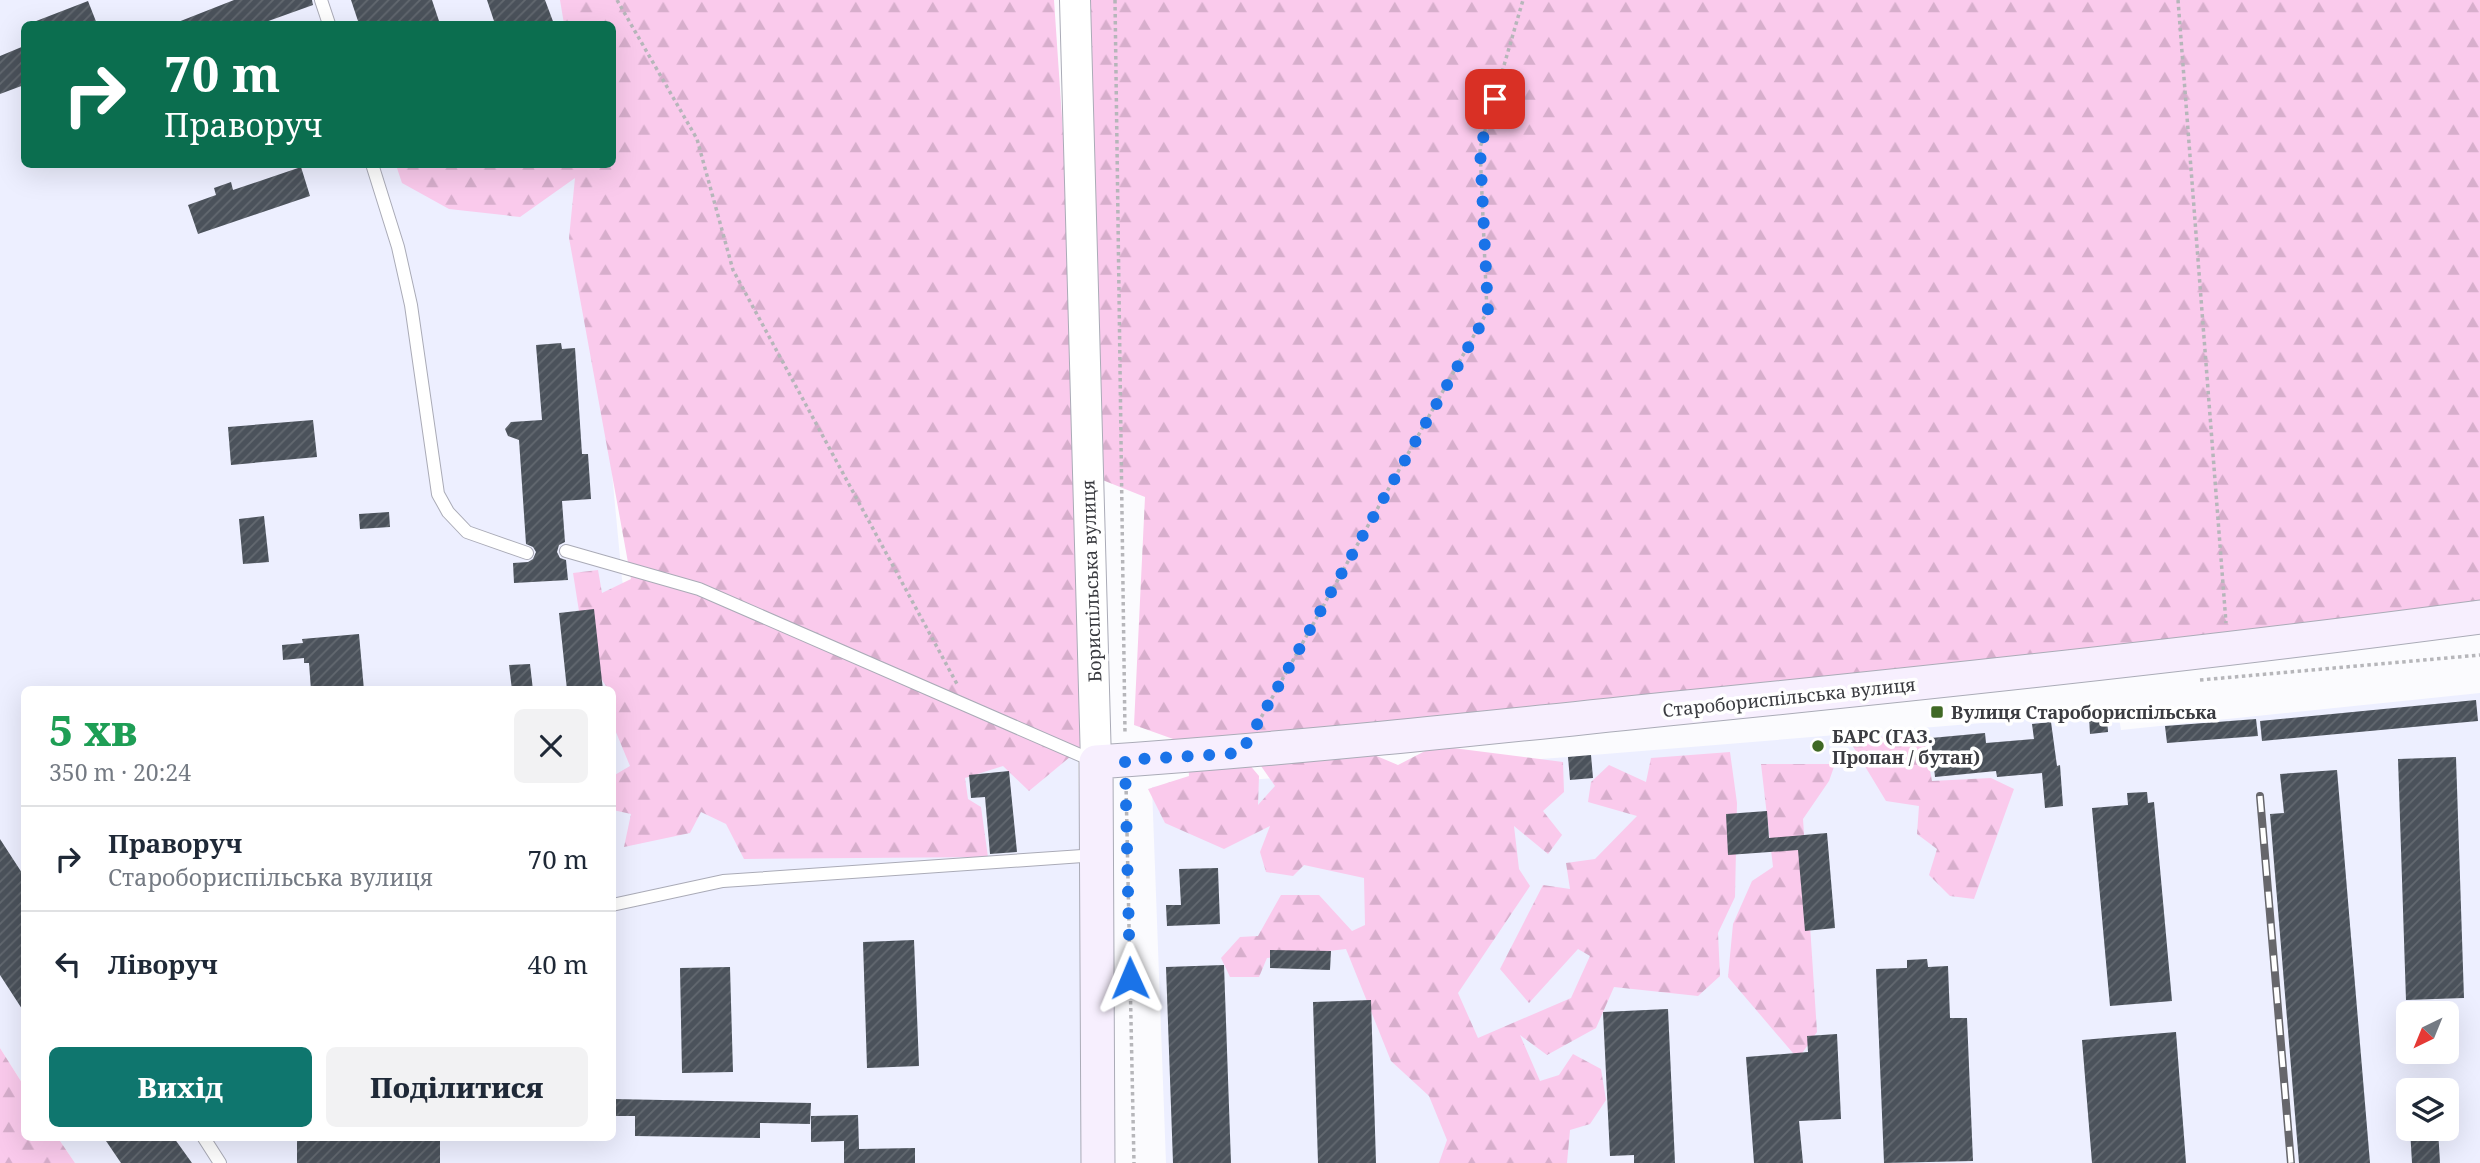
<!DOCTYPE html>
<html lang="uk">
<head>
<meta charset="utf-8">
<style>
  body { margin:0; font-family:"Noto Serif",serif; background:#f2f2f3; color:#1f2937; height:100vh; display:flex; flex-direction:column; font-size:26px; white-space:nowrap }
  * { box-sizing:border-box; margin:0 }
  p { font-size:23px; color:#747a83 }
  .icon { flex:none; width:38px; height:38px; fill:none; stroke:currentColor; stroke-width:2; stroke-linecap:round; stroke-linejoin:round }
  .map { position:relative; flex:1; overflow:hidden }
  .panel { position:absolute; left:21px; top:686px; width:595px; height:455px; display:flex; flex-direction:column; background:#fff; border-radius:10px; box-shadow:0 7px 28px #0002 }
  .panel>* { flex:none }
  .hud { position:absolute; left:21px; top:21px; width:595px; height:147px; border-radius:10px; box-shadow:0 7px 28px #0002; background:#0b6e4f; color:#fff; overflow:hidden }
  .needle { width:46px; rotate:223deg }
  .tools { position:absolute; left:2396px; top:1001px; display:grid; gap:14px }
  .tools a { display:grid; place-items:center; width:63px; height:63px; border-radius:10px; background:#fff; box-shadow:0 7px 28px #0002; font-size:35px }
  .pin { position:absolute; display:grid; place-items:center; width:60px; height:60px; color:#fff; margin:-30px; border-radius:14px; box-shadow:0 4px 10px #0006 }
  .me { position:absolute; width:77px; margin:-38px; rotate:359deg; stroke-linejoin:round; filter:drop-shadow(0 0 5px #0008) }
  .turn { display:flex; align-items:center; gap:24px; height:147px; padding:0 28px; font-size:32px }
  .turn .icon { width:91px; height:91px; stroke-width:2.5 }
  .turn b { display:block; font-size:49px; line-height:60px }
  .round { display:grid; place-items:center; flex:none; width:74px; height:74px; border-radius:10px; background:#f2f2f3 }
  .overview { display:flex; align-items:center; justify-content:space-between; height:119px; padding:0 28px }
  h1 { font-size:42px; font-weight:800; line-height:52px; color:#1e9e55 }
  .cta { display:flex; gap:14px; margin-top:auto; padding:14px 28px }
  .cta a { flex:1; height:80px; border-radius:10px; background:#0f766e; color:#fff; font-size:28px; font-weight:800; line-height:80px; text-align:center }
  .cta a+a { background:#f2f2f3; color:#1f2937 }
  ul { padding:0; list-style:none }
  li { display:flex; align-items:center; gap:21px; height:105px; padding:0 28px; border-top:2px solid #e0e1e3 }
  li div { flex:1 }
  li b { display:block; font-size:26px }
  li em { font-style:normal }
  .map>svg:first-child { display:block }
  .built { fill:#edefff; fill-rule:evenodd }
  .forest { fill:url(#forest-firs) }
  .building { fill:url(#building-hatch) }
  .lines { fill:none; stroke-linecap:round; stroke-linejoin:round }
  .service-casing { stroke:#aaabb7; stroke-width:14 }
  .tertiary-casing { stroke:#aaabb7; stroke-width:32 }
  .secondary-casing { stroke:#aaabb7; stroke-width:35 }
  .path { stroke:#b6b6ba; stroke-width:3.5; stroke-dasharray:3.5 3.5; stroke-linecap:butt }
  .service { stroke:#fff; stroke-width:12 }
  .tertiary { stroke:#fff; stroke-width:30 }
  .secondary { stroke:#f7effe; stroke-width:33 }
  .rail-casing { stroke:#66666b; stroke-width:8 }
  .rail { stroke:#fff; stroke-width:5; stroke-dasharray:16; stroke-linecap:butt }
  .route { stroke:#1a73e8; stroke-width:12; stroke-dasharray:0 21.6 }
  .poi-dot { fill:#406925; stroke:#fff; stroke-width:2.5 }
  .labels { text-anchor:middle; dominant-baseline:central; stroke-width:7; stroke-linejoin:round; paint-order:stroke }
  .street-label { font-size:18px; fill:#3b3c41; stroke:#fff }
  .poi-label { font-size:18px; font-weight:bold; fill:#3b3c41; stroke:#fff; text-anchor:start }
</style>
</head>
<body>
<div class="map">
<svg width="2480" height="1163" viewBox="0 0 2480 1163">
  <defs>
    <pattern id="forest-firs" width="22" height="20" patternUnits="userSpaceOnUse" patternTransform="scale(1.75)"><rect width="22" height="20" fill="#facaec"/><path d="M5 1l3.5 6h-7zM16 11l3.5 6h-7z" fill="#d7aecc"/></pattern>
    <pattern id="building-hatch" width="6" height="6" patternUnits="userSpaceOnUse" patternTransform="scale(1.75)"><rect width="6" height="6" fill="#4b525b"/><path d="M-1 1l2-2M0 6l6-6M5 7l2-2" fill="none" stroke="#636970"/></pattern>
  </defs>
  <rect width="100%" height="100%" fill="#fbfbfe"/>
  <path class="built" d="M0 0H568L570 24H24V164L583 165 622 579 660 785 1078 757 1085 1163H75L58 1138H612V690H24V1086L0 1048Z
    M2480 693V1163H1166L1152 787 1568 757 2118 712 2121 730ZM2408 1013H2446V1052H2408ZM2408 1090H2446V1129H2408Z"/>
  <path class="forest" d="M560 0H1054L1077 339 1088 742 1029 791 1003 766 965 778 968 799 981 807 988 857 744 859 726 824 701 812 690 833 624 847 631 814 613 810V776L630 766 613 725 612 690 608 689 586 656 573 573 598 570 602 593 631 579 569 238 575 178 520 217 449 209 402 183 396 165 612 164V24H564Z
    M1066 0H2480V620L1901 677 1176 740 1134 725 1145 497 1095 477Z
    M1923 733 1932 781 1991 778 2014 789 1974 899 1950 896 1929 875 1937 849 1917 834 1919 806 1886 801 1849 740Z
    M1453 748 1563 762 1564 792 1543 811 1562 835 1548 854 1514 826 1519 869 1530 886 1458 993 1478 1038 1571 998 1590 956 1578 949 1529 1003 1500 969 1543 885 1570 889 1566 863 1595 859 1637 816 1588 802 1591 782 1609 765 1646 782 1651 758 1730 752 1737 803 1735 897 1718 933 1720 976 1698 996 1614 987 1596 1028 1547 1055 1520 1035 1540 1081 1559 1075 1573 1054 1601 1069 1606 1100 1590 1124 1570 1130 1567 1163H1439L1447 1140 1429 1096 1391 1061 1346 949 1267 958 1259 977H1230L1221 958 1240 937 1258 936 1281 895H1319L1352 931 1365 925 1364 878 1304 865 1293 876 1266 872 1260 852 1270 826 1224 849 1165 823 1148 789 1189 776 1188 759 1243 757 1259 776 1258 805 1275 786 1261 766 1278 754 1360 749 1398 765 1427 750Z
    M1761 764H1835L1829 781 1803 819 1817 1032 1798 1059 1728 977 1733 924 1752 881 1773 867Z
    M0 1048 24 1086V1138H58L75 1163H0Z"/>
  <path class="building" d="M234 0H312L313 5 260 24H173Z
    M351 0H432L440 24H359Z
    M487 0H545L554 24H495Z
    M88 1 97 24H32L31 23Z
    M24 46V85L0 94V56Z
    M301 167 310 196 198 234 188 205 216 195 214 188 231 182 233 190Z
    M561 343 562 349 575 348 582 454H588L591 499 562 501 565 542 559 545 557 552 560 558 566 560 568 580 514 583 513 563 528 562 533 559 536 552 533 547 526 544 519 440 508 436 505 429 511 422 542 420 536 345Z
    M313 420 317 457 231 465 228 427Z
    M389 512 390 527 360 529 359 514Z
    M264 516 269 562 243 564 239 519Z
    M594 609 603 690H567L559 613Z
    M359 634 364 690H311L309 663H304V658L283 660 282 645 303 643 302 639Z
    M530 664 533 690H512L509 665Z
    M2476 700 2478 721 2262 741 2260 721Z
    M2107 716 2108 732 2090 734 2089 717Z
    M2256 719 2258 736 2167 743 2165 726Z
    M2051 722 2057 766 2060 765 2063 806 2045 808 2042 773 1997 777 1996 771 1935 777 1931 738 1985 733 1986 743 2034 739 2032 724Z
    M1591 755 1593 778 1570 780 1568 757Z
    M2456 757 2464 998 2406 1000 2398 759Z
    M2337 770 2370 1163H2299L2270 814 2284 813 2280 774Z
    M1009 771 1017 852 990 854 985 797 971 798 969 775Z
    M2147 792 2148 803 2154 802 2172 1001 2110 1006 2092 808 2128 805 2127 793Z
    M1767 811 1769 838 1827 833 1835 928 1805 931 1798 850 1728 855 1726 814Z
    M0 839 24 876V1012L0 975Z
    M1218 868 1220 924 1167 926 1166 905H1181L1179 869Z
    M914 940 919 1066 867 1068 863 942Z
    M1270 950 1331 951 1330 970 1270 968Z
    M1927 959 1928 967 1948 966 1950 1018H1967L1973 1161 1884 1163 1876 969 1907 968V960Z
    M1224 965 1231 1163H1173L1166 967Z
    M730 967 733 1072 682 1073 680 968Z
    M1371 1000 1376 1163H1318L1313 1002Z
    M1668 1009 1675 1163H1634V1155L1610 1156 1603 1012Z
    M2176 1032 2186 1163H2092L2082 1040Z
    M1837 1034 1841 1119 1799 1121 1803 1163H1754L1746 1057 1808 1052 1807 1036Z
    M612 1099 811 1103 810 1124 760 1123V1138L635 1136V1116H612Z
    M858 1115 859 1149 915 1148V1163H844V1141L811 1142V1116Z
    M2410 1129H2438L2440 1163H2412Z
    M104 1138H174L192 1163H121Z
    M297 1138H440V1163H297Z"/>
  <g class="lines">
    <g class="service-casing">
      <path id="service" d="M321 0 329 24
        M372 164 398 247 411 305 438 494 448 512 467 532 527 553
        M566 551 699 589 1096 762
        M612 905 723 881 1097 855
        M204 1138 220 1163"/>
    </g>
    <g class="tertiary-casing">
      <path id="tertiary" d="M1075 0 1096 762"/>
    </g>
    <g class="secondary-casing">
      <path id="secondary" d="M1098 1163 1096 762C1287 749 1477 729 1667 709 1938 682 2209 653 2480 617"/>
    </g>
    <path class="path" d="M617 0 697 139 733 270 957 684
      M1115 0 1125 734
      M2178 0 2226 623
      M2200 680 2480 655
      M1258 723 1487 312 1480 148 1523 0
      M1126 784 1134 1163"/>
    <use href="#service" class="service"/>
    <use href="#tertiary" class="tertiary"/>
    <use href="#secondary" class="secondary"/>
    <g class="rail-casing">
      <path id="rail" d="M2260 796 2291 1163"/>
    </g>
    <use href="#rail" class="rail"/>
  </g>
  <g class="lines">
    <path class="route" d="M1130 978 1125 760 1241 753 1488 312 1480 148 1495 99"/>
  </g>
  <g class="poi-dot">
    <rect x="1930" y="705" width="14" height="14" rx="3.5"/>
    <circle cx="1818" cy="746" r="7"/>
  </g>
  <g class="labels">
    <g class="street-label">
      <text transform="translate(1091 581) rotate(-92)">Бориспільська вулиця</text>
      <text transform="translate(1789 697) rotate(-6)">Старобориспільська вулиця</text>
    </g>
    <g class="poi-label">
      <text x="1951" y="712">Вулиця Старобориспільська</text>
      <text x="1832" y="736">БАРС (ГАЗ.<tspan x="1832" dy="21">Пропан / бутан)</tspan></text>
    </g>
  </g>
</svg>
<div class="tools">
<a><svg class="needle" viewBox="-14 -14 28 28"><path d="M0-13l5 13h-10z" fill="#e53935"/><path d="M0 13l5-13h-10z" fill="#747a83"/></svg></a>
<a><svg class="icon" aria-label="layers" viewBox="0 0 24 24"><path d="M12 4l9 5-9 5-9-5zM3 14l9 5 9-5"/></svg></a>
</div>
<div class="pin" style="left:1495px;top:99px;background:#d93025"><svg class="icon" aria-label="arrive" viewBox="0 0 24 24"><path d="M6 21V4h12l-3 4 3 4H6"/></svg></div>
<svg class="me" style="left:1130px;top:978px" viewBox="-20 -20 40 40"><path d="M0-17L14 15 0 8-14 15z" fill="#1a73e8" stroke="#fff" stroke-width="4"/></svg>
<div class="hud">
<div class="turn"><svg class="icon" aria-label="right" viewBox="0 0 24 24"><path d="M7 20v-9h11M14 6l5 5-5 5"/></svg><div><b>70 m</b>Праворуч</div></div>
</div>
<section class="panel">
<div class="overview"><div><h1>5 хв</h1><p>350 m · 20:24</p></div><a class="round"><svg class="icon" aria-label="close" viewBox="0 0 24 24"><path d="M6 6l12 12M18 6L6 18"/></svg></a></div>
<ul>
<li><svg class="icon" aria-label="right" viewBox="0 0 24 24"><path d="M7 20v-9h11M14 6l5 5-5 5"/></svg><div><b>Праворуч</b><p>Старобориспільська вулиця</p></div><em>70 m</em></li>
<li><svg class="icon" aria-label="left" viewBox="0 0 24 24"><path d="M17 20v-9H6M10 6l-5 5 5 5"/></svg><div><b>Ліворуч</b></div><em>40 m</em></li>
</ul>
<div class="cta"><a>Вихід</a><a>Поділитися</a></div>
</section>
</div>
</body>
</html>
